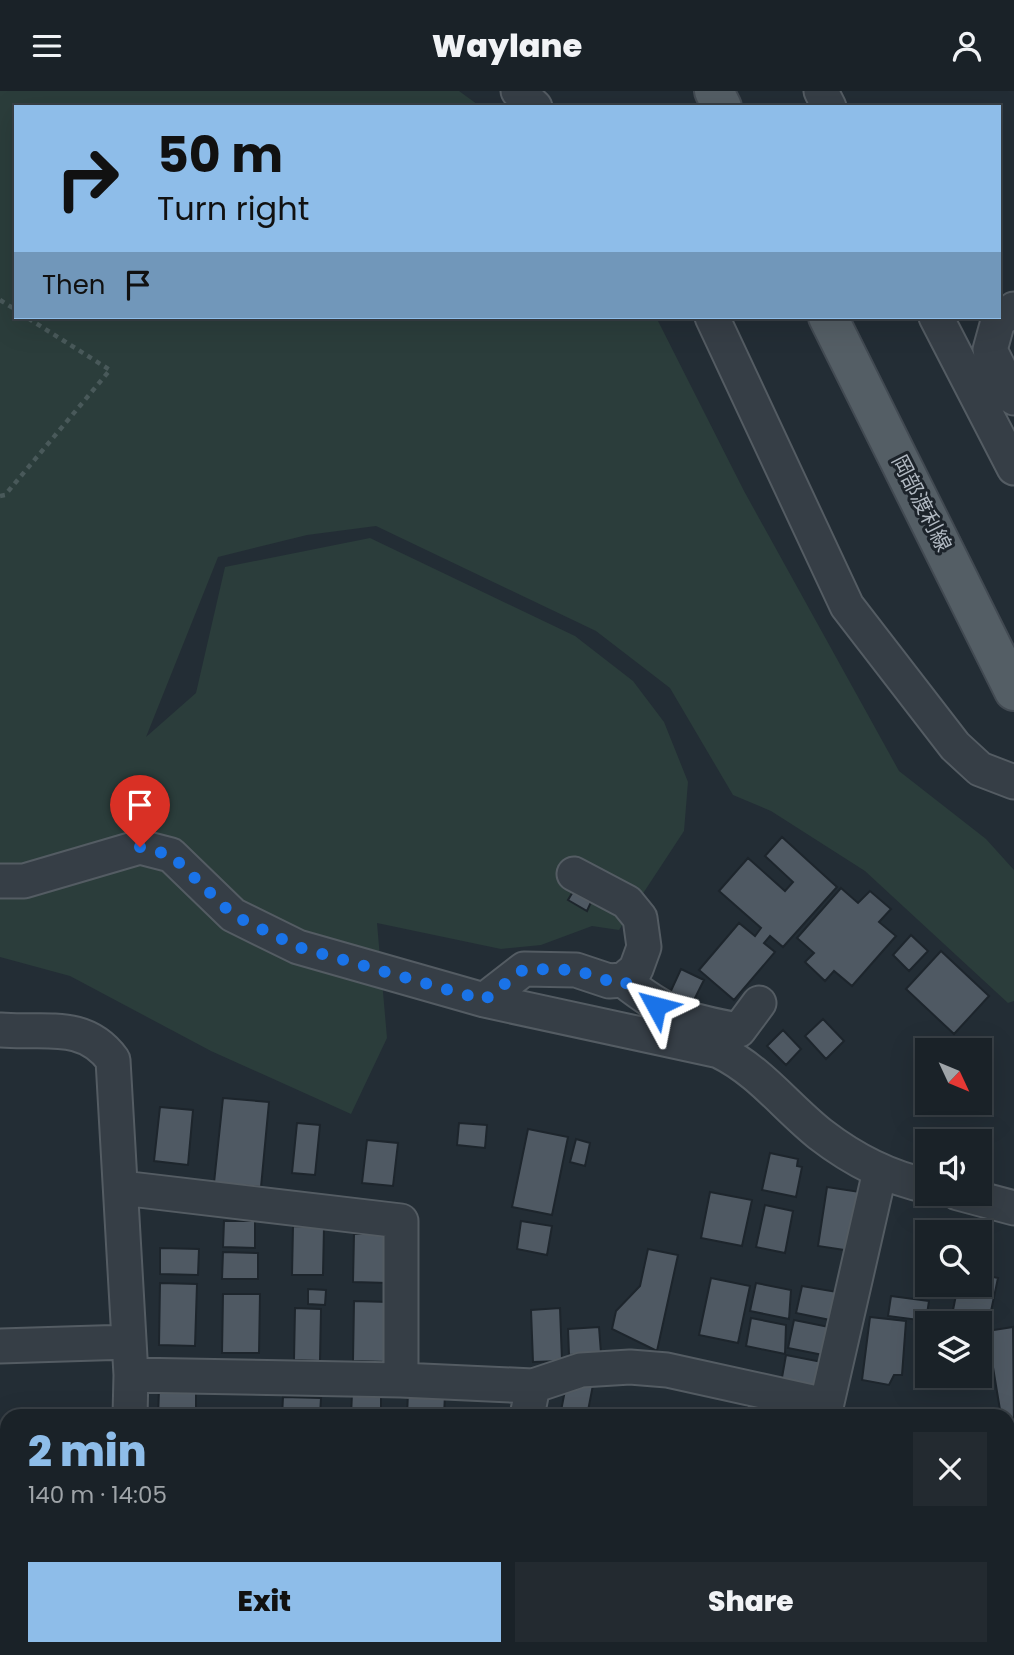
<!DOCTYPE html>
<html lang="en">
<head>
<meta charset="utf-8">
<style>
  body { margin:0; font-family:Poppins,"Noto Sans JP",sans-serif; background:#232a30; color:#f1f3f6; height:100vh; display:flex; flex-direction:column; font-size:26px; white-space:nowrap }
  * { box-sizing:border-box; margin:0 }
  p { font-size:23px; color:#9fa4a8 }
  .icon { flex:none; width:38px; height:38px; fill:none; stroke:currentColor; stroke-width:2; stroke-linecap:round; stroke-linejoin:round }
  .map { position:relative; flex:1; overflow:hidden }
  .panel { position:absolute; left:0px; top:1318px; width:1015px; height:247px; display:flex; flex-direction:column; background:#1a2228; border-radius:21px 21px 0 0; box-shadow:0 7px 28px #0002,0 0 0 2px #383f45 }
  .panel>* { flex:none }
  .guide { position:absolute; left:14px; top:14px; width:987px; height:214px; border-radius:0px; box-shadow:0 7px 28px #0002,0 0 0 2px #383f45; background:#8ebde9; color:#111; overflow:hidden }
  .needle { width:46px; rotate:134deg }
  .controls { position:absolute; left:915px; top:947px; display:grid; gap:14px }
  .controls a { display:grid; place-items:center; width:77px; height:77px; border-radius:0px; background:#1a2228; box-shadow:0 7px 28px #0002,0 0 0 2px #383f45; font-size:35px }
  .pin { position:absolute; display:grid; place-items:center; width:60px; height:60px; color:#fff; margin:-72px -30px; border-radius:50% 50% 50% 0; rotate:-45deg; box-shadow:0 0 7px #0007 }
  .pin .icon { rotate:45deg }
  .me { position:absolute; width:77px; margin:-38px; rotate:308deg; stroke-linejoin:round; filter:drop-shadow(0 0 5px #0008) }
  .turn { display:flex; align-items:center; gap:24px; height:147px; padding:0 28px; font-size:32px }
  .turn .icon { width:91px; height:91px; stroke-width:2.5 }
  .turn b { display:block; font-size:49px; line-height:60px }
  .then { display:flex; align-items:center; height:66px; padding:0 28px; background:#0003; gap:14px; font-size:26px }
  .round { display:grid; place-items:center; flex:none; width:74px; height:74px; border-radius:0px; background:#232a30 }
  .headline { display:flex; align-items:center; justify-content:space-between; height:119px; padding:0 28px }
  h1 { font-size:42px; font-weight:800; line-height:52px; color:#8ebde9 }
  .action { display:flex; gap:14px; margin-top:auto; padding:14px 28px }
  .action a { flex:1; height:80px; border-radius:0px; background:#8ebde9; color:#111; font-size:28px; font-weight:800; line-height:80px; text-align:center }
  .action a+a { background:#232a30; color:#f1f3f6 }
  header { display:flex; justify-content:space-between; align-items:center; height:91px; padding:0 28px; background:#1a2228; font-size:32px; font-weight:800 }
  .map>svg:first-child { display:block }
  .green { fill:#2b3d3b }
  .building { fill:#4f5963; stroke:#1d252c; stroke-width:2 }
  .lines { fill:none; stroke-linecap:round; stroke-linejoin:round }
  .minor-casing { stroke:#545c63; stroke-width:37 }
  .major-casing { stroke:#424a52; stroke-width:42 }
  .path { stroke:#49595a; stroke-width:4.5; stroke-dasharray:5 5; stroke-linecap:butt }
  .minor { stroke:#363e46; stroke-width:33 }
  .major { stroke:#545e65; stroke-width:38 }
  .route { stroke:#1a73e8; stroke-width:12; stroke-dasharray:0 21.6 }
  .labels { text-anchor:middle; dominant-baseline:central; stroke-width:6; stroke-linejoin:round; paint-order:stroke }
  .street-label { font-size:21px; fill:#b1b9c2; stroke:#1c232a }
</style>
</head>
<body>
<header><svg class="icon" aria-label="menu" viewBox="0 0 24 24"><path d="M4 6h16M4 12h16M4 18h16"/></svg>Waylane<svg class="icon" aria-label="person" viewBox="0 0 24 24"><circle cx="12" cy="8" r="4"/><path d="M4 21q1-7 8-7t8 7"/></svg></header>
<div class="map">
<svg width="1014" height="1564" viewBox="0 0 1014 1564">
  <rect width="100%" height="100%" fill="#232d35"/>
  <path class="green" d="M0 0H459L481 16H16V226H656L744 400 899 680 986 748 1014 779V910L1008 912 865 780 771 720 733 704 670 597 596 540 376 435 307 444 218 466 146 646 196 602 225 476 370 447 575 545 633 590 664 631 688 691 684 740 619 839 592 835 541 854 501 858 377 832 387 947 351 1023 211 960 70 885 0 866Z
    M7 1484V1558H270L272 1564H0V1486Z"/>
  <path class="building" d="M782 746 837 796 783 856 770 845 764 852 775 861 734 909 699 879 739 832 755 845 761 837 719 800 748 767 785 800 793 791 765 765Z
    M841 797 858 812 870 800 891 818 879 831 896 845 852 895 834 880 825 890 805 871 814 862 797 847Z
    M574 799 592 809 587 820 568 809Z
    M911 844 928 860 909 880 893 864Z
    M941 860 989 905 954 943 906 898Z
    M681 878 704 889 691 915 669 904Z
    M823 928 844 950 826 968 805 945Z
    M783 939 801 958 786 974 767 955Z
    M223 1007 269 1011 261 1096 214 1092Z
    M160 1016 193 1019 188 1074 154 1070Z
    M297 1032 320 1034 315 1084 292 1082Z
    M459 1032 487 1034 485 1057 457 1054Z
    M528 1038 568 1046 552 1124 512 1116Z
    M576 1048 590 1052 585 1075 570 1071Z
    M367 1049 398 1052 393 1095 362 1092Z
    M770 1062 798 1068 797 1075 802 1076 796 1106 762 1099Z
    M827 1096 860 1101 851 1160 818 1155Z
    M710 1101 752 1109 742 1155 701 1147Z
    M765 1114 793 1120 785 1162 756 1156Z
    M224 1130H255V1157L223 1156Z
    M521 1130 552 1135 547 1164 517 1158Z
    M293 1135 324 1136 323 1184H292Z
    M354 1143H389L388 1192 353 1191Z
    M160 1157 199 1158 198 1184 160 1183Z
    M648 1158 678 1164 657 1260 612 1238 616 1220 640 1195Z
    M223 1161 258 1162V1188H222Z
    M980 1183 998 1187 990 1225 953 1219 958 1194H980Z
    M711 1187 750 1195 738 1252 699 1244Z
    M160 1192 197 1193 195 1255 159 1254Z
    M756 1192 791 1199 789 1228 750 1220Z
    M802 1195 837 1201 835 1230 796 1222Z
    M308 1198 326 1199 325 1214 308 1213Z
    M223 1203H260L259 1262H222Z
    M891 1205 929 1210 926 1230 888 1225Z
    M354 1210 389 1211 388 1271 353 1270Z
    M295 1217 321 1218 320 1270 294 1269Z
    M560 1217 562 1270 533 1271 531 1219Z
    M870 1226 906 1230 902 1284H894L889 1294 862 1289Z
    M751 1227 786 1234 785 1263 746 1255Z
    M794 1229 829 1236 828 1265 788 1257Z
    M599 1236 601 1262 569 1264 568 1238Z
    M1013 1236 1014 1338 1008 1339V1325H1001L987 1240Z
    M786 1264 822 1271 820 1299 781 1292Z
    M567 1289 593 1294 587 1325H560Z
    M159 1299H196V1325H158Z
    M408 1301 445 1303 444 1325H407Z
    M352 1302 381 1303V1325H351Z
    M753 1304 786 1322 784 1325H742Z
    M283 1306 321 1307 320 1325H282Z
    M662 1318 698 1325H661Z
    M510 1320 511 1325H468Z
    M1008 1402H1014V1453L1008 1452Z
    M703 1558H757L756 1564H701Z
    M810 1558H828L826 1564H808Z
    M832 1558H870L868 1564H830Z
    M942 1558H980L979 1564H941Z"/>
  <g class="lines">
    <g class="minor-casing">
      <path id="minor" d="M518 0 535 16
        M821 0 829 16
        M1014 218 998 230 990 259 1014 307
        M712 226 847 515 955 655 980 678 1014 691
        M936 226 1014 377
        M0 790H24L140 756 171 764 233 824 298 856 484 909 719 960C760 980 785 1015 820 1043 851 1067 889 1087 928 1095
        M623 889C666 923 686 930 739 939L759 912
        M484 909 524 878 576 879 609 890 623 889 636 878 644 856 640 827 627 811 574 783
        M0 939C43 943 84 929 113 969L131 1284 130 1325
        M122 1097 401 1130V1289
        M958 1102 1014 1117
        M0 1255 129 1251
        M131 1284 401 1289 533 1295 581 1279 630 1276 667 1279 826 1314
        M527 1325 533 1295
        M824 1325 880 1080
        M1008 1500 1011 1486
        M276 1558 314 1564
        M85 1564 168 1558
        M589 1564 590 1558
        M775 1564 776 1558
        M993 1564 994 1558"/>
    </g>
    <g class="major-casing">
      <path id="major" d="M714 0 722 16
        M828 226 1014 600"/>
    </g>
    <path class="path" d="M0 209 16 219
      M0 405 5 404 110 279 26 226"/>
    <use href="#minor" class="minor"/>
    <use href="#major" class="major"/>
  </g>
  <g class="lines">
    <path class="route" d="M140 756 171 764 233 824 298 856 484 909 524 878 576 879 609 890 622 889 656 915"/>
  </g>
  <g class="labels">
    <g class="street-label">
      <text transform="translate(922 412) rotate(63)">岡部渡利線</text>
    </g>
  </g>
</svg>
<div class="controls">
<a><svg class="needle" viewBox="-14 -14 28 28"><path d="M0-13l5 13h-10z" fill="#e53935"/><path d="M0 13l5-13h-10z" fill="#9fa4a8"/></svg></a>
<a><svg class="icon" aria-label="sound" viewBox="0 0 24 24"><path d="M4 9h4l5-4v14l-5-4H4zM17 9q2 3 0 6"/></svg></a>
<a><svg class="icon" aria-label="search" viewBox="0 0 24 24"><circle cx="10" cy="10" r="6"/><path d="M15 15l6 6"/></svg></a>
<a><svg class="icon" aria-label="layers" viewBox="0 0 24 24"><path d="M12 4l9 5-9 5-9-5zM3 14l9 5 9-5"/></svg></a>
</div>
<div class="pin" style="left:140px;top:756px;background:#d93025"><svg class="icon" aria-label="arrive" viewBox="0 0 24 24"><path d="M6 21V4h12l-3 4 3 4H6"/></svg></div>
<svg class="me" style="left:656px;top:915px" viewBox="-20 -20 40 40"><path d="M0-17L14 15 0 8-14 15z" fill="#1a73e8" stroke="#fff" stroke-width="4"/></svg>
<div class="guide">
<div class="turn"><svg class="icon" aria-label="right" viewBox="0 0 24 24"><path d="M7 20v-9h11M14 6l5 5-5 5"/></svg><div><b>50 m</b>Turn right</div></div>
<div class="then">Then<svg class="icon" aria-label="arrive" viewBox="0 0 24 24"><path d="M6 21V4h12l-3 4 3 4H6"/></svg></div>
</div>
<section class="panel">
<div class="headline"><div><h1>2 min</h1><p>140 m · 14:05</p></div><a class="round"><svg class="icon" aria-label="close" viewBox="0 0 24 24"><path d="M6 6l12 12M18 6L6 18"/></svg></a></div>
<div class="action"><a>Exit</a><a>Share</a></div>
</section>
</div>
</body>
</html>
